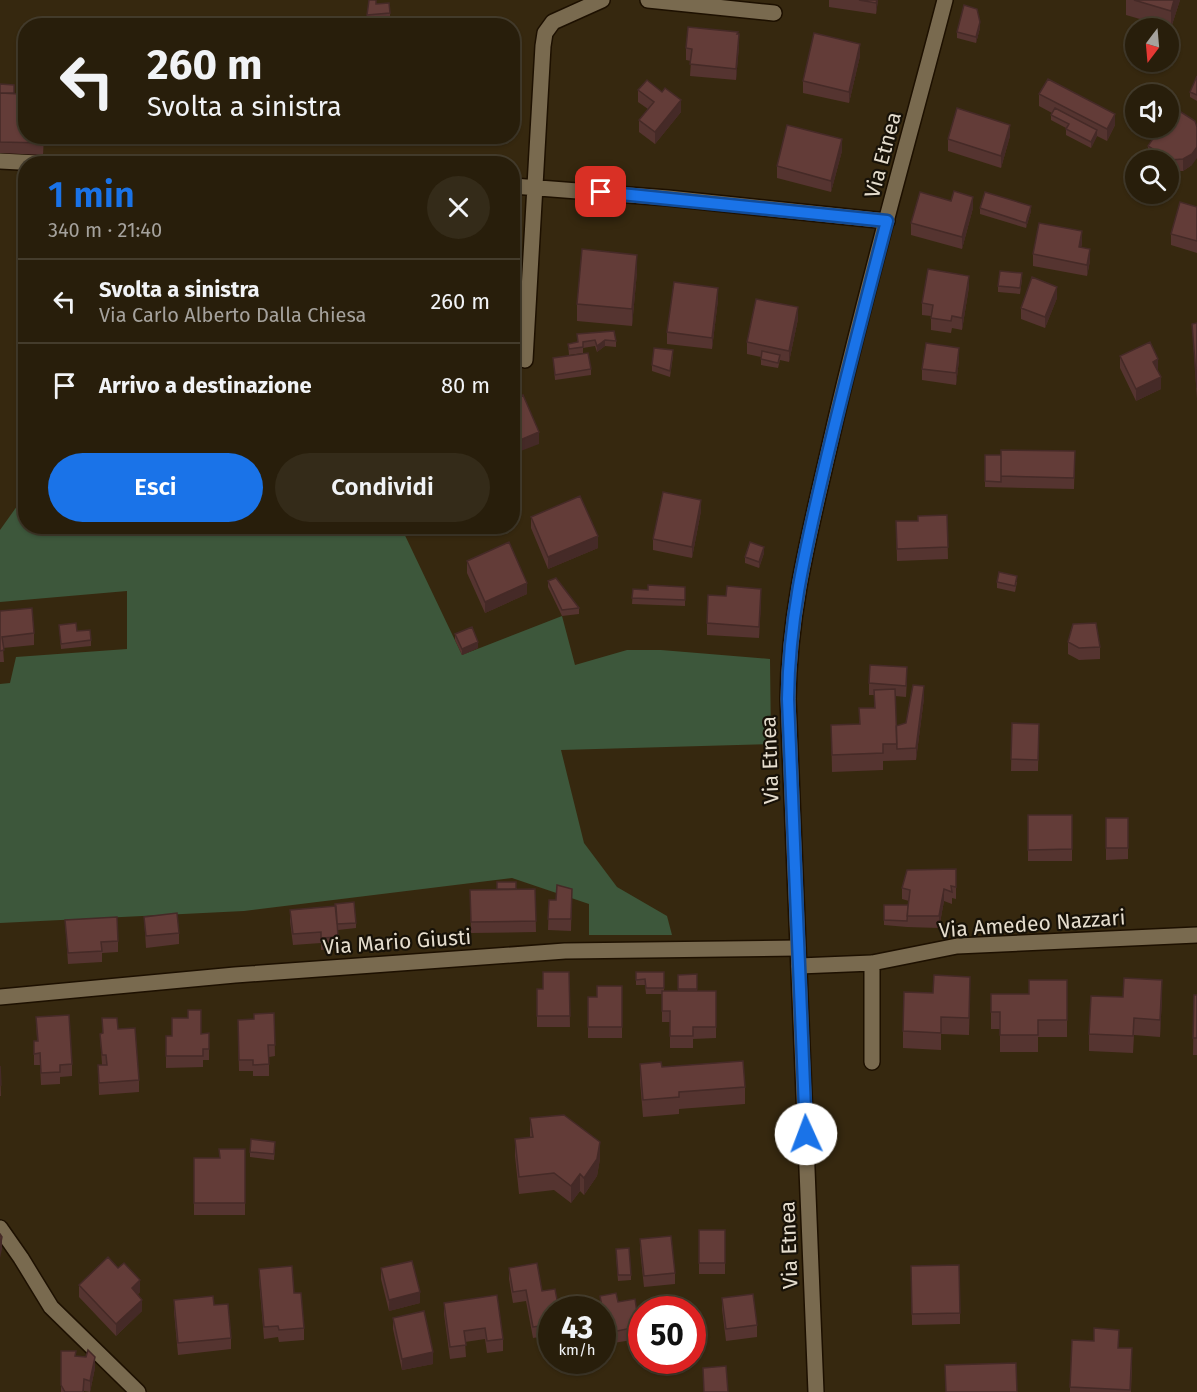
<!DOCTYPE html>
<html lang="it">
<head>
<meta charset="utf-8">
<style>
  body { margin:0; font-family:"Fira Sans",sans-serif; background:#342b19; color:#f1f3f6; height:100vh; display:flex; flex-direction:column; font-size:22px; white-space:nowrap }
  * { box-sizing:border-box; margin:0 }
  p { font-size:20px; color:#a5a29d }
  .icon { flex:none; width:33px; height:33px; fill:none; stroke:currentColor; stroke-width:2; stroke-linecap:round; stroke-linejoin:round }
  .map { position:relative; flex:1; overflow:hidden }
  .drawer { position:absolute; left:18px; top:156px; width:502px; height:378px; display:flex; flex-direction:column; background:#281e0b; border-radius:24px; box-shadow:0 2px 4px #0004,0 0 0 2px #443c2c }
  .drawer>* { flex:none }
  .top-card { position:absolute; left:18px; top:18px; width:502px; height:126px; border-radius:24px; box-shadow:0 2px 4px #0004,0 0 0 2px #443c2c; background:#281e0b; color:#f1f3f6; overflow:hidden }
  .needle { width:39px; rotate:196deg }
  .fabs { position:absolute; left:1125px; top:18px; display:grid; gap:12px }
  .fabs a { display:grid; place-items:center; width:54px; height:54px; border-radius:50%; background:#281e0b; box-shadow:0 2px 4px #0004,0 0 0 2px #443c2c; font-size:30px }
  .speed { position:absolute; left:538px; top:1296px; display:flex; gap:12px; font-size:30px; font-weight:700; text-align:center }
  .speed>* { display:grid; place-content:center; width:78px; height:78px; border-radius:50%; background:#281e0b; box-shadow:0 2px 4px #0004,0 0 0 2px #443c2c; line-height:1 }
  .speed small { font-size:15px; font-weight:400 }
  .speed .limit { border:9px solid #d22; background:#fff; color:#111 }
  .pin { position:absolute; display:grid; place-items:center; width:51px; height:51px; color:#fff; margin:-26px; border-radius:12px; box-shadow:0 3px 9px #0006 }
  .me { position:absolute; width:66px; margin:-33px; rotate:358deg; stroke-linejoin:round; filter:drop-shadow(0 0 4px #0008) }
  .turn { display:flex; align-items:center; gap:21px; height:126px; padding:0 30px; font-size:27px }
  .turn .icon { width:78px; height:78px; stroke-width:2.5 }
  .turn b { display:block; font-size:42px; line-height:51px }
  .round { display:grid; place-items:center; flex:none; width:63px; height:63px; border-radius:32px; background:#342b19 }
  .headline { display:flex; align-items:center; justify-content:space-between; height:102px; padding:0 30px }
  h1 { font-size:36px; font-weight:600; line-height:45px; color:#1a73e8 }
  .primary-button { display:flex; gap:12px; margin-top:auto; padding:12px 30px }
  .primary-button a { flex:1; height:69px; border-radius:36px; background:#1a73e8; color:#fff; font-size:24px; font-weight:600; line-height:69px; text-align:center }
  .primary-button a+a { background:#342b19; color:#f1f3f6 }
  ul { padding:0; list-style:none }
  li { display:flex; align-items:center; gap:18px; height:84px; padding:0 30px; border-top:2px solid #443c2c }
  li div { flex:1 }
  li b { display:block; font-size:22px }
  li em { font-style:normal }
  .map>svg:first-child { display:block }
  .forest { fill:#3d573b }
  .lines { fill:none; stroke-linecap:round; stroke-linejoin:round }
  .minor-casing { stroke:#1d1000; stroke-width:18 }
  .secondary-casing { stroke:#1d1000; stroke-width:18 }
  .minor { stroke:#796a4f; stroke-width:15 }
  .secondary { stroke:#796a4f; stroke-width:15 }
  .wall { fill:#553430 }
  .shaded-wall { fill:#452a27 }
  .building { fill:#633c38; stroke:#452a27; stroke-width:1.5 }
  .route-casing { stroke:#114b97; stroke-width:15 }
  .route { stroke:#1a73e8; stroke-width:10 }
  .labels { text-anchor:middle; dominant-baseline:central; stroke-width:4.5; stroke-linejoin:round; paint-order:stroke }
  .street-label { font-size:21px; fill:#e5ddce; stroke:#181208 }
</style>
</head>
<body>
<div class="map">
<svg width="1197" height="1392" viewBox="0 0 1197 1392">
  <rect width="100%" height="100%" fill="#36280f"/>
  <path class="forest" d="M25 495 26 526 401 527 462 655 562 616 575 665 627 650H661L770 659 771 744 561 750 584 843 617 887 667 916 672 935H589V904L512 878 244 911 0 923V684L10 683 16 657 127 649V591L0 602V530Z"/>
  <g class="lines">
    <g class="minor-casing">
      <path id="minor" d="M648 0 774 13
        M0 161 57 164
        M513 186 668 198 887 221
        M525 360 543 46 545 33 553 22 602 0
        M799 966 872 963 957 946 1197 935
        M0 997 235 975 565 951 798 948
        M872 1062V963
        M0 1228 21 1258 51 1307 138 1392"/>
    </g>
    <g class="secondary-casing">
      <path id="secondary" d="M816 1392 788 699C789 608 811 528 831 440 865 292 907 146 945 0"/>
    </g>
    <use href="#minor" class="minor"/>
    <use href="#secondary" class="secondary"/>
  </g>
  <path class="wall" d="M829 0H878L876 14 829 7Z
    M1126 0H1180L1171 28 1126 15Z
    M376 4 390 13V18L367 20V15Z
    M980 28 976 43 957 38V32Z
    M738 34 739 46 736 80 690 76 691 61 686 60V48Z
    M860 56 849 103 803 93V81Z
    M1197 77V101L1190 97V92Z
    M0 84 14 93 19 116 44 136 43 155 0 153Z
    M638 90 681 112 655 144 639 132V120L648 109 638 102Z
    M1039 94 1115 125 1107 141 1097 136 1091 148 1066 135V128L1051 120V115L1052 113 1039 106Z
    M1160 128 1192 165 1183 171H1170L1168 170V160H1153L1148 157V146Z
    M1010 136 1001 168 948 151V139Z
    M842 151 831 192 777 178V166Z
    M1138 194H1159L1155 205 1138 199Z
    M1197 207V253L1171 245V234Z
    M973 208 962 249 911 235V223Z
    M980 208 1031 211 1026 228 980 214Z
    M1082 243 1081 248 1090 261 1087 276 1033 266V254Z
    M637 272 632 326 577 321V304Z
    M1022 279 1020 294 998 292V286Z
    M969 287 962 330 952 328 951 333 931 330V316L922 315V303Z
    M1057 298 1045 328 1021 319V308Z
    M718 300 712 349 667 344V332Z
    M798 319 789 362 780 360 778 368 761 365V357L747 354V342Z
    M1197 323V399L1192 324Z
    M577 334 616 341V347L605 346 597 352 595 346 583 348V353L569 355 568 344 577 342Z
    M673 356 670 377 652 371V365Z
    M1120 356 1158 371 1161 389 1136 401 1120 368Z
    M553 358 591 369V375L555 380Z
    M959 360 956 385 922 380V369Z
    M1075 451 1074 489 985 487V455H1001Z
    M701 511 692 558 653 550V539Z
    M947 515 948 559 897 561 896 521H918Z
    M531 517 598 548 548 569 531 528Z
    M764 553 759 568 745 563V557Z
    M467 561 527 594 485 613 467 573Z
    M548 581 579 608V614L562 616 548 587Z
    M997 582H1017L1015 592 997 588Z
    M685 587V606L632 604 633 589 648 590Z
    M761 600 759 638 707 635V623Z
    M0 611 34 633V645L3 648 4 662H0Z
    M59 625 77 631 91 640V646L61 649Z
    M455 634 478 648 462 655 455 640Z
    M1068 642 1100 647V659L1079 660 1068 654Z
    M907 679 906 697 895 696 896 726 906 723 924 698 916 760 883 761V770L832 772 831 725 859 724V708H874V695H869V683Z
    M1012 723 1039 724 1038 771H1011Z
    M1028 815H1072V861H1028Z
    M1106 818H1128V859L1106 860Z
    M956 869V899L952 898V904L944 901 939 928 907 927 884 925V905H908L909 901 902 899V888Z
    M535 889 536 932 471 933 470 890Z
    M572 889 571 931 548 930 549 900H556Z
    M290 910 356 923V928L338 930V948L321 950V943L293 945 290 921Z
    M144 917 179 933V944L146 948Z
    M65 920 118 941V952L102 953V962L68 964Z
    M569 972 570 1027H537V989H543Z
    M636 972H664V991H678V975L697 974V991H716V1038L693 1039V1048H670V1022H662V994H646L645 985H636Z
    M1067 980V1037H1038V1052H1000V1029H991V994H1029Z
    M622 986V1038H588V997H597Z
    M970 994 969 1035 941 1034V1050L903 1048V1031Z
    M1194 995H1197V1055H1193Z
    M1123 997H1162L1160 1037 1134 1035 1133 1053 1089 1051V1034Z
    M274 1013 275 1056 269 1057V1076H253V1071H239L238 1031 254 1019Z
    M36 1017 72 1064V1076L60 1077V1084L41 1085 40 1065H34V1041H37Z
    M102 1018 118 1029 139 1080V1092L99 1095 98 1065H102L100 1034 103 1033Z
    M209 1033V1060H203V1067L166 1068V1036Z
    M640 1064 662 1067 745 1087V1104L679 1109V1114L643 1117 640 1081Z
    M0 1066 1 1096H0Z
    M530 1118 600 1159 597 1176 584 1195 580 1191 571 1203 554 1190 519 1194 515 1156V1139L530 1137Z
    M275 1148 274 1160 250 1157V1152Z
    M245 1149V1215H194V1158H220Z
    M699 1230H725V1274H699Z
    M640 1239 675 1273V1284L644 1287 640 1250Z
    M616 1255 631 1275V1280L618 1281Z
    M381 1268 420 1303 389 1311 381 1279Z
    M509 1268 552 1310V1335L533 1338 526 1301 513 1303 509 1279Z
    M259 1269 294 1293 304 1328V1340L279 1342 278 1337 264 1339 259 1280Z
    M911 1278 960 1313V1324L912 1325Z
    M79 1285 140 1292 138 1294 142 1311 116 1336 79 1297Z
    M600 1296 618 1302 638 1319V1330L632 1331V1340L607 1344 603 1322V1310H601L600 1307Z
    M722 1298 757 1325V1337L726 1341 722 1309Z
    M174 1300 231 1338V1349L178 1355 174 1312Z
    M444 1303 503 1339V1351L487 1353 485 1339 465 1342 466 1357 450 1359 444 1314Z
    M393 1318 433 1364 402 1370 393 1329Z
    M1119 1348 1132 1365 1131 1392H1070V1387Z
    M61 1351 76 1356 95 1368 90 1392 84 1391V1392H61Z"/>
  <path class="shaded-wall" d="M877 0H878L876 14V3Z
    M1174 0H1180L1171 28V11Z
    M980 22V28L976 43V37Z
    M739 34V46L736 80V69Z
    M860 44V56L849 103V92Z
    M681 100V112L655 144V132Z
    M1115 114V125L1107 141V129Z
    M1010 125V136L1001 168V156Z
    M1097 130V136L1091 148V142Z
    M842 139V151L831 192V181Z
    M1197 147V158L1192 165 1183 171V159Z
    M1157 194H1159L1155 205V199Z
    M973 197V208L962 249V237Z
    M1031 206V211L1026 228V223Z
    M1082 231V243L1079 259V247Z
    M1090 249V261L1087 276V265Z
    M637 255V272L632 326V309Z
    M969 276V287L962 330V318Z
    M1057 287V298L1045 328V317Z
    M718 288V300L712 349V338Z
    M798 307V319L789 362V351Z
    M605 340V346L597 352V346Z
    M959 348V360L956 385V373Z
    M1158 359V371L1153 373V362Z
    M1161 377V389L1136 401V389Z
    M539 432V444L513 454V443Z
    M701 500V511L692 558V547Z
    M598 536V548L548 569V557Z
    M764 547V553L759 568V562Z
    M527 583V594L485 613V602Z
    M761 589V600L759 638V627Z
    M478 642V648L462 655V649Z
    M924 686V698L916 760V748Z
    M944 889V901L939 928V916Z
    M970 977V994L969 1035V1018Z
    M1162 980V997L1160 1037V1020Z
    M600 1142V1159L597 1176 584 1195V1178Z
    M580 1174V1191L571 1203V1186Z
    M2 1237V1249L0 1258V1247Z
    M140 1280V1292L132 1300V1288Z
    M420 1292V1303L389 1311V1300Z
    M142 1300V1311L116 1336V1324Z
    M433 1352V1364L402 1370V1359Z
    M95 1357V1368L90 1392V1381Z"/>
  <path class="building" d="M369 0H376V4L389 3 390 13 367 15Z
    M859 0H877L876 3Z
    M1134 0H1174L1171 11Z
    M964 5 977 9 980 22 976 37 957 32Z
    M688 27 738 32 737 34H739L736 69 690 64 692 49 686 48Z
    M814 33 860 44 849 92 803 81Z
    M1197 76V95L1190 92Z
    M1048 79 1115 114 1107 129 1039 94Z
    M647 80 662 92 665 88 681 100 655 132 639 120 654 102 638 90Z
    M0 84 14 85V93H0Z
    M0 93 20 94 19 116H26V136H43V143L0 142Z
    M1173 107 1195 121 1197 127V147L1192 154 1183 159 1170 160 1148 146 1160 128H1168V115Z
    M957 108 1010 125 1001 156 948 139Z
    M1055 108 1097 130 1091 142 1066 129 1069 124 1051 115Z
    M787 125 842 139 831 181 777 166Z
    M954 191 973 197 962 237 911 223 920 192 951 201Z
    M985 192 1031 206 1026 223 980 208Z
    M1140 194H1157L1155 199Z
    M1180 202 1197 207V241L1171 234Z
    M1039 223 1082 231 1079 247 1090 249 1087 265 1033 254Z
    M582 249 637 255 632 309 577 304Z
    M928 269 969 276 962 318 952 316 951 321 931 318 933 305 922 303Z
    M1000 271 1022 273 1020 288 998 286Z
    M1032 277 1057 287 1045 317 1021 308Z
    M674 282 718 288 712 338 667 332Z
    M756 299 798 307 789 351 747 342Z
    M1197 323V388L1192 324Z
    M614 331 616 341 605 340 597 346 595 340 583 342V347L569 349 568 344 578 342 577 334Z
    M1150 342 1158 359 1153 362 1161 377 1136 389 1120 356Z
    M926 343 959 348 956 373 922 369Z
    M654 348 673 350 670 371 652 365Z
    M762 351 780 355 778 363 761 359Z
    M588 353 591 369 555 375 553 358Z
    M523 395 539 432 513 443V399Z
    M1001 450 1075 451 1074 478 1001 476Z
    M985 455H1001V482L985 481Z
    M663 492 701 500 692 547 653 539Z
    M580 496 598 536 548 557 531 517Z
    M947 515 948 547 897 549 896 521H918V516Z
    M509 542 527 583 485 602 467 561Z
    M750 542 764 547 759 562 745 557Z
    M999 572 1017 576 1015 586 997 582Z
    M556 578 579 608 562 610 548 581Z
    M648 585 685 587V600L632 598 633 589 648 590Z
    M727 586 761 589 759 627 707 623 708 595 726 596Z
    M32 608 34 633 2 637 4 650 0 651V611Z
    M76 623 77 631 90 630 91 640 61 644 59 625Z
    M1096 623 1100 647 1079 648 1068 642 1073 624Z
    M472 627 478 642 462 649 455 634Z
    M870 665 907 667 906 686 869 683Z
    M913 685 924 686 916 748 897 749 896 726 906 723Z
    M895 689 897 744H883V753L832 755 831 725 860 724 859 708H875L874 690Z
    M1012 723 1039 724 1038 760 1011 759Z
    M1028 815H1072V849L1028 850Z
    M1106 818H1128V848H1106Z
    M956 869V887L951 886 952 892 944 889 939 916H907L910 890 902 888 907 870Z
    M497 882H516V889H497Z
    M557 885 572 889 571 919H548L549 900H556Z
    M535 889 536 921 471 922 470 890Z
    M354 902 356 923 337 924 335 904Z
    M884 905H908L907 921 884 920Z
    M336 906 338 937 321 938V932L293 934 290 910Z
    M177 913 179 933 146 936 144 917Z
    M117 917 118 941 101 942 102 951 68 953 65 920Z
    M543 972H569L570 1016H537V989H543Z
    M636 972H664V988H646L645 979 636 980Z
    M697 974V989H678V975Z
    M934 975 970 977 969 1018 941 1017V1033L903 1031 904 992 933 993Z
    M1124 978 1162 980 1160 1020 1134 1018 1133 1036 1089 1034 1091 996 1123 997Z
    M1029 980H1067V1020H1038V1035H1000V1012H991V994H1029Z
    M597 986H622V1027H588V997H597Z
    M662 991H716V1027H693V1036H670V1011H662Z
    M1194 995H1197V1038H1193Z
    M188 1010H201V1034L209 1033V1049H203V1056H166V1036H172V1018H188Z
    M274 1013 275 1045H268L269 1064 253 1065V1060H239L238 1020 254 1019V1014Z
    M69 1015 72 1064 60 1065V1072L41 1073 40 1053 34 1054V1041H38L36 1017Z
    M102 1018H117L118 1029 135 1028 139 1080 99 1083 98 1065H107L106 1055H102L100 1034 103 1033Z
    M743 1061 745 1087 679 1092V1097L643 1100 640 1064 661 1062 662 1067Z
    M0 1066 1 1085H0Z
    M564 1115 600 1142 597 1159 584 1178 580 1174 571 1186 554 1173 519 1177 515 1139 533 1137 530 1118Z
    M251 1139 275 1142 274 1154 250 1152Z
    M219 1149H245V1203H194V1158H220Z
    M699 1230H725V1263H699Z
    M0 1234 2 1237 0 1247Z
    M671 1236 675 1273 644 1276 640 1239Z
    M629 1248 631 1275H618L616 1249Z
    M108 1257 118 1268 124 1263 140 1280 132 1288 142 1300 116 1324 79 1285Z
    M412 1261 420 1292 389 1300 381 1268Z
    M537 1263 542 1291 555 1289 559 1310H552V1324L533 1327 526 1290 513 1292 509 1268Z
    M959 1265 960 1313 912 1314 911 1266Z
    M292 1266 294 1293H301L304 1328 279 1330 278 1326 264 1327 259 1269Z
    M616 1293 618 1302 635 1299 638 1319 631 1320 632 1328 607 1333 600 1296Z
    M753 1294 757 1325 726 1329 722 1298Z
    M497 1295 503 1339 487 1341 485 1328 464 1331 466 1345 450 1347 444 1303Z
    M213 1296 214 1305 228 1304 231 1338 178 1343 174 1300Z
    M424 1311 433 1352 402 1359 393 1318Z
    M1094 1328 1119 1330 1118 1348H1132L1130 1390 1070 1387 1072 1340 1094 1341Z
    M88 1350 95 1357 90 1381 84 1379 83 1392H65L61 1385V1351H76L75 1356 86 1357Z
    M1016 1363 1017 1392H946L945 1365Z
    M726 1366 728 1392H704L703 1368Z"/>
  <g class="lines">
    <g class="route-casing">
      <path id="route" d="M601 192 887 221C865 305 843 389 823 474 805 552 789 618 788 699L806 1134"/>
    </g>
    <use href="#route" class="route"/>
  </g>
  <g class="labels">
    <g class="street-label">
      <text transform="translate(883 155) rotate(-75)">Via Etnea</text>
      <text transform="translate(770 760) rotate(-92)">Via Etnea</text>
      <text transform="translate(1032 924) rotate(-4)">Via Amedeo Nazzari</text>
      <text transform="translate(397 942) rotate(-4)">Via Mario Giusti</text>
      <text transform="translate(789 1245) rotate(-92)">Via Etnea</text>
    </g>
  </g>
</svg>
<div class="fabs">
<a><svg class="needle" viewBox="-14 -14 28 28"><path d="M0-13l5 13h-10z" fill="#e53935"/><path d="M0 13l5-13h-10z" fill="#a5a29d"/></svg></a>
<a><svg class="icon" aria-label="sound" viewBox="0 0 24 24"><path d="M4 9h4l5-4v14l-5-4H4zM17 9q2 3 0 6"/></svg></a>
<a><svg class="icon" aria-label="search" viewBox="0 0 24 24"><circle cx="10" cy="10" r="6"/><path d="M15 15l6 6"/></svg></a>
</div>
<div class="speed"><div>43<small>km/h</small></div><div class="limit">50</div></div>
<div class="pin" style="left:601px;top:192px;background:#d93025"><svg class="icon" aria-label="arrive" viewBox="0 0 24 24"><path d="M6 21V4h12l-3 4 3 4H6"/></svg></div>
<svg class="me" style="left:806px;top:1134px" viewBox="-20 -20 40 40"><circle r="19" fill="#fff"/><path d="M0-13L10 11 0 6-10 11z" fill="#1a73e8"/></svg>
<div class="top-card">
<div class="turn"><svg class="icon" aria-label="left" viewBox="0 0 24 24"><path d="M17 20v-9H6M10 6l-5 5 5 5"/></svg><div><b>260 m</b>Svolta a sinistra</div></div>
</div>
<section class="drawer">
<div class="headline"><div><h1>1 min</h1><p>340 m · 21:40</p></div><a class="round"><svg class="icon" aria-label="close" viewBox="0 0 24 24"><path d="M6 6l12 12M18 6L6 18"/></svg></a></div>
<ul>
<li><svg class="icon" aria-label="left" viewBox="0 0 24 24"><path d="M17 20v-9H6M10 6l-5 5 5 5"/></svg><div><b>Svolta a sinistra</b><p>Via Carlo Alberto Dalla Chiesa</p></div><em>260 m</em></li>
<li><svg class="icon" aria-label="arrive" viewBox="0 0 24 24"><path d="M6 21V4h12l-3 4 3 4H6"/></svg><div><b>Arrivo a destinazione</b></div><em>80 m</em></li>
</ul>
<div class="primary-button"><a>Esci</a><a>Condividi</a></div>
</section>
</div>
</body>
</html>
